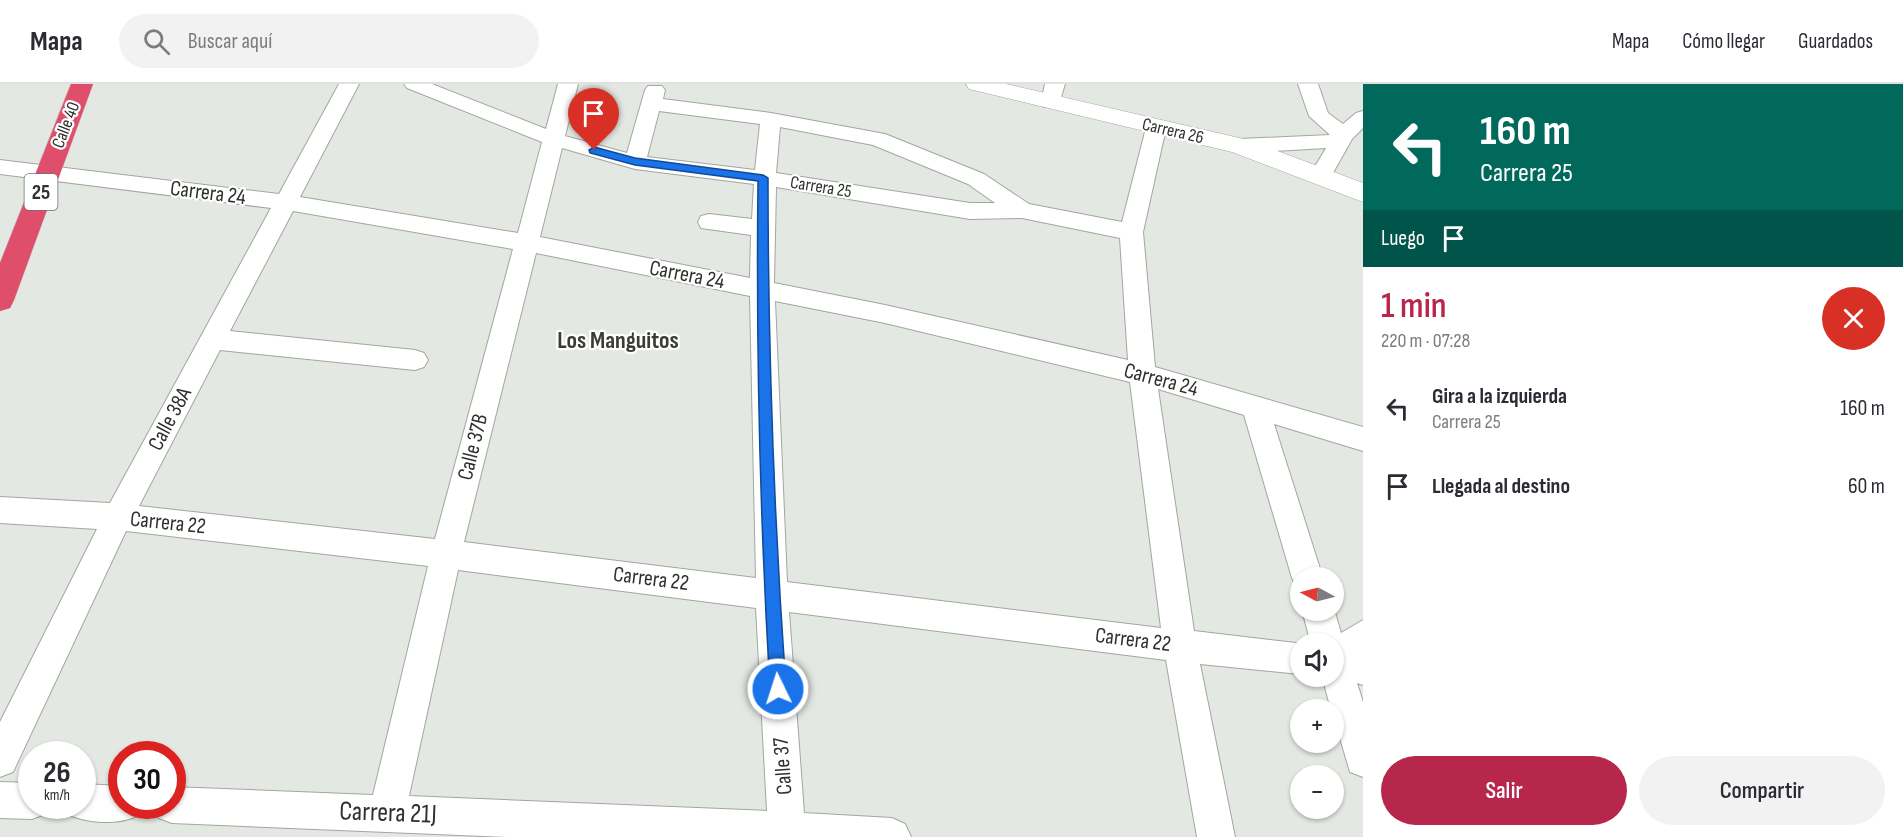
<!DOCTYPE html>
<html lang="es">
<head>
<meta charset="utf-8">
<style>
  body { margin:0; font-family:"Sofia Sans Condensed",sans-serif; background:#f2f2f3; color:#2b2b33; height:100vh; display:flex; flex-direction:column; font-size:22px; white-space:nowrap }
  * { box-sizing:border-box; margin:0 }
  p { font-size:20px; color:#7c7c81 }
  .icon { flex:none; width:33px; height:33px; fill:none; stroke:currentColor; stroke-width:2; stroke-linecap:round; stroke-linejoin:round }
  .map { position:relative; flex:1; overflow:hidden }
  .drawer { display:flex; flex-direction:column; background:#fff; width:540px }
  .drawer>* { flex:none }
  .guide { background:#00695c; color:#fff; overflow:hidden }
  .needle { width:39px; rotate:277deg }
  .controls { position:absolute; left:1290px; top:483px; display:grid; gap:12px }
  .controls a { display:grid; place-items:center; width:54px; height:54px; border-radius:50%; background:#fff; box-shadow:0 2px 4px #0004; font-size:30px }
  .speed { position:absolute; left:18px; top:657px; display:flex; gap:12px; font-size:30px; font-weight:700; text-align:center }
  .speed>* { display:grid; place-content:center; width:78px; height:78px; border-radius:50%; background:#fff; box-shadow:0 2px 4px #0004; line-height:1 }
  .speed small { font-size:15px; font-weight:400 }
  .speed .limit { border:9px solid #d22; background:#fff; color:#111 }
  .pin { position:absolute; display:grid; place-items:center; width:51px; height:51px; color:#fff; margin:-62px -26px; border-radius:50% 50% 50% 0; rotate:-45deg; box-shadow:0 0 6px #0007 }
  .pin .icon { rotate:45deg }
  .me { position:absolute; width:66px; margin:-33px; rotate:356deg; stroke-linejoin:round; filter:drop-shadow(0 0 4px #0008) }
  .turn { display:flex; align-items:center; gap:21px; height:126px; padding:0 18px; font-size:27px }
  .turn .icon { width:78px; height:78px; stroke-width:2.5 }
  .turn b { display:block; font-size:42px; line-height:51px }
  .then { display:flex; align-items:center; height:57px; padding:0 18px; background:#0003; gap:12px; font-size:22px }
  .round { display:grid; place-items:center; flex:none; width:63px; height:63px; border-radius:32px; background:#f2f2f3 }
  .summary { display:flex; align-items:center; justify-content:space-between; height:102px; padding:0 18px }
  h1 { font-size:36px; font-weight:600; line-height:45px; color:#b7264b }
  .action { display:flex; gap:12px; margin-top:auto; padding:12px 18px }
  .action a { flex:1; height:69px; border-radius:36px; background:#b7264b; color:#fff; font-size:24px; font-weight:600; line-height:69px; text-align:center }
  .action a+a { background:#f2f2f3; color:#2b2b33 }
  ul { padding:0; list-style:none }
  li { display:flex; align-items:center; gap:18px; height:78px; padding:0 18px }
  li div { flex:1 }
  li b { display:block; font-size:22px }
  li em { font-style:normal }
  header { display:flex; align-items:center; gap:36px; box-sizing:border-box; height:84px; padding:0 30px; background:#fff; border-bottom:2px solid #e1e1e2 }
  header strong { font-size:28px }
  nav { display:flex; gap:33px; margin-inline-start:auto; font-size:21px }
  .search { width:420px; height:54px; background:#f2f2f3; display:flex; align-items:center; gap:15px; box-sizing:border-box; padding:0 21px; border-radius:33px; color:#7c7c81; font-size:22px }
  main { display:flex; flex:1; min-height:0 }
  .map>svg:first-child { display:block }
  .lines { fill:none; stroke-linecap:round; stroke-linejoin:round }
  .street-casing { stroke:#a3a6a0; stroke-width:2 }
  .secondary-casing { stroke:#a3a6a0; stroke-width:1 }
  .highway-casing { stroke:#c5c5c4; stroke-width:1 }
  .street { fill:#fff; fill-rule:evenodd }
  .secondary { fill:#fff; fill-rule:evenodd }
  .highway { fill:#df4e6b; fill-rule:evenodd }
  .route { fill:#1a73e8; stroke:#114b97; stroke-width:1.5 }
  .labels { text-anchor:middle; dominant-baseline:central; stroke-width:4.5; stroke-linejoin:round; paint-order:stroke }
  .far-street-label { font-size:18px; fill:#2f312e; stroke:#fff }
  .shield { fill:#fff; stroke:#6d6f6d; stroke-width:1.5 }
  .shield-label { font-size:21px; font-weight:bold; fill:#2f312e }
  .street-label { font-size:22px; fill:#2f312e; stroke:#fff }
  .neighbourhood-label { font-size:24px; font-weight:bold; fill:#393c37; stroke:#fff }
  .near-street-label { font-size:27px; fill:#2f312e; stroke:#fff }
</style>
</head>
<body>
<header>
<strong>Mapa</strong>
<div class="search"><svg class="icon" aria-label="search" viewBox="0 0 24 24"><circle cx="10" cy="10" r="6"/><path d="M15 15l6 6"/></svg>Buscar aquí</div>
<nav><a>Mapa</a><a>Cómo llegar</a><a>Guardados</a></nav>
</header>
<main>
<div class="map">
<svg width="1363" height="753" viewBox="0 0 1363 753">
  <rect width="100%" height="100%" fill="#e4e8e2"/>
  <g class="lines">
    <g class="street-casing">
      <path id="street" d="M339 0H359L300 113 518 149 542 58 407 4 404 0H432L546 45 558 0H578L565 52 627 69 645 6 648 2H662L665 6 663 15 771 29 885 50 984 90 1029 120 1122 138 1146 44 1149 39H1163L1166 44 1143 148 1155 283 1363 343V367L1274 340 1323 494H1300V506L1297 504 1292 494 1244 331 1158 305 1194 547 1305 560H1300V590L1200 580 1235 753H1197L1166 576 789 528 804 729 892 734 905 740 911 753H507L172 739 159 734 154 722H172V703L373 711 428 482 126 447 13 688 0 693V638L97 445 0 439V413L110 419 271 124 0 90V76L279 110ZM659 27 760 40 755 86 647 73ZM780 43 873 61 968 100 995 119H970L776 89ZM562 64 635 85 754 100 752 135 709 130 701 132 698 138 701 144 751 151 750 194 540 153ZM776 103 970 135 1022 134 1120 154 1128 276 885 221 774 199ZM293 127 513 165 435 455 139 422 220 266 415 286 424 283 428 276 424 269 415 266 230 247ZM536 169 750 212 756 494 464 458ZM775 217 885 239 1130 298 1161 544 787 498ZM458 486 756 524 767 727 409 712Z
        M1045 0H1065L1058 23H1044L1041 19Z
        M1298 0H1318L1328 29 1343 40 1356 29 1363 27V44L1352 55 1329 96 1321 98 1313 96 1310 91 1326 64 1239 69 1232 67 1228 62 1232 57 1239 55 1330 51 1309 32Z
        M1334 525 1341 549 1363 536V601L1357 599 1363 618V693L1350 688 1334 634V626H1331L1322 592H1334V560H1311L1302 526Z
        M0 698 32 699V722H48L45 730 32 735 0 734Z
        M82 700 122 702V722H140L135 733C115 741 89 739 69 731L65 722H82Z"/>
    </g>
    <g class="secondary-casing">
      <path id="secondary" d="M966 0H1006L1248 56 1363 99V118L1232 68 969 5Z"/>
    </g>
    <g class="highway-casing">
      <path id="highway" d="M71 0H93L14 216 10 224 0 227V179Z"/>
    </g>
    <use href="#street" class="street"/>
    <use href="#secondary" class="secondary"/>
    <use href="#highway" class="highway"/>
  </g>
  <path class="route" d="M594 63 635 74 763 91 768 94C768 264 774 435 786 605L784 610 778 613 772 610 770 605C760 436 756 266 758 97L635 81 590 69 589 66Z"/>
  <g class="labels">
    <g class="far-street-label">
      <text transform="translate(66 41) rotate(-69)">Calle 40</text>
      <text transform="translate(1173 47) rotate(13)">Carrera 26</text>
      <text transform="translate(821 103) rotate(9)">Carrera 25</text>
    </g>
    <rect class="shield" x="24.5" y="90" width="33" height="36" rx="4.5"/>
    <g class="shield-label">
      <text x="41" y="108">25</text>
    </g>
    <g class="street-label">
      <text transform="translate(208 109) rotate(7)">Carrera 24</text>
      <text transform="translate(687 191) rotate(11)">Carrera 24</text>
      <text transform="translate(1161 296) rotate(15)">Carrera 24</text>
      <text transform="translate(170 335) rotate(-62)">Calle 38A</text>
      <text transform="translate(473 363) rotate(-76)">Calle 37B</text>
      <text transform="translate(168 439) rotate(6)">Carrera 22</text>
      <text transform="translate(651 495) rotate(7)">Carrera 22</text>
      <text transform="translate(1133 556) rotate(7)">Carrera 22</text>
      <text transform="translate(783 682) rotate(-94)">Calle 37</text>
    </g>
    <g class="neighbourhood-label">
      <text x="618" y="256">Los Manguitos</text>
    </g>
    <g class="near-street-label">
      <text transform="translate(388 729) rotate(2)">Carrera 21J</text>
    </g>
  </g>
</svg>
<div class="controls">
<a><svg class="needle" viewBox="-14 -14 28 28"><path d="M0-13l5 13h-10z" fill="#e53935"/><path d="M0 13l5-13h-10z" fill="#7c7c81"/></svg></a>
<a><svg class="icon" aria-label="sound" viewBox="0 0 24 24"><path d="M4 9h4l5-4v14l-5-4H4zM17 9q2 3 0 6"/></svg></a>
<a>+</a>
<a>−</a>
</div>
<div class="speed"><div>26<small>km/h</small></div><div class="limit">30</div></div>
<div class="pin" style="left:594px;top:66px;background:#d93025"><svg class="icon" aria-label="arrive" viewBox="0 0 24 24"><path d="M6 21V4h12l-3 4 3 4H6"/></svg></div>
<svg class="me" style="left:778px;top:605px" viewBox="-20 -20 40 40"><circle r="17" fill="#1a73e8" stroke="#fff" stroke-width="3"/><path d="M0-11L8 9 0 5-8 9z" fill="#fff"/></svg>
</div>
<section class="drawer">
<div class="guide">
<div class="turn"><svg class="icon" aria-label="left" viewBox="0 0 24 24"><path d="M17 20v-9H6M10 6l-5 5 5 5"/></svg><div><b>160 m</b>Carrera 25</div></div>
<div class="then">Luego<svg class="icon" aria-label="arrive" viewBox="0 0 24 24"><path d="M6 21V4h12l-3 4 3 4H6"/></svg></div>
</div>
<div class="summary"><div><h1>1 min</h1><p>220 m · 07:28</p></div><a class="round" style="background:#d93025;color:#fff"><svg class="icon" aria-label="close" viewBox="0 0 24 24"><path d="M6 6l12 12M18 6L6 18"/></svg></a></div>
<ul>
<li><svg class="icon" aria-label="left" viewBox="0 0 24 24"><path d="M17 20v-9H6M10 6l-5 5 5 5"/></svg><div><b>Gira a la izquierda</b><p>Carrera 25</p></div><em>160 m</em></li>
<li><svg class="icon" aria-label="arrive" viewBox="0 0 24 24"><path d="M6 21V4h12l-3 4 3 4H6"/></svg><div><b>Llegada al destino</b></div><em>60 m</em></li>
</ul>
<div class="action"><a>Salir</a><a>Compartir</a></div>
</section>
</main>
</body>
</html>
